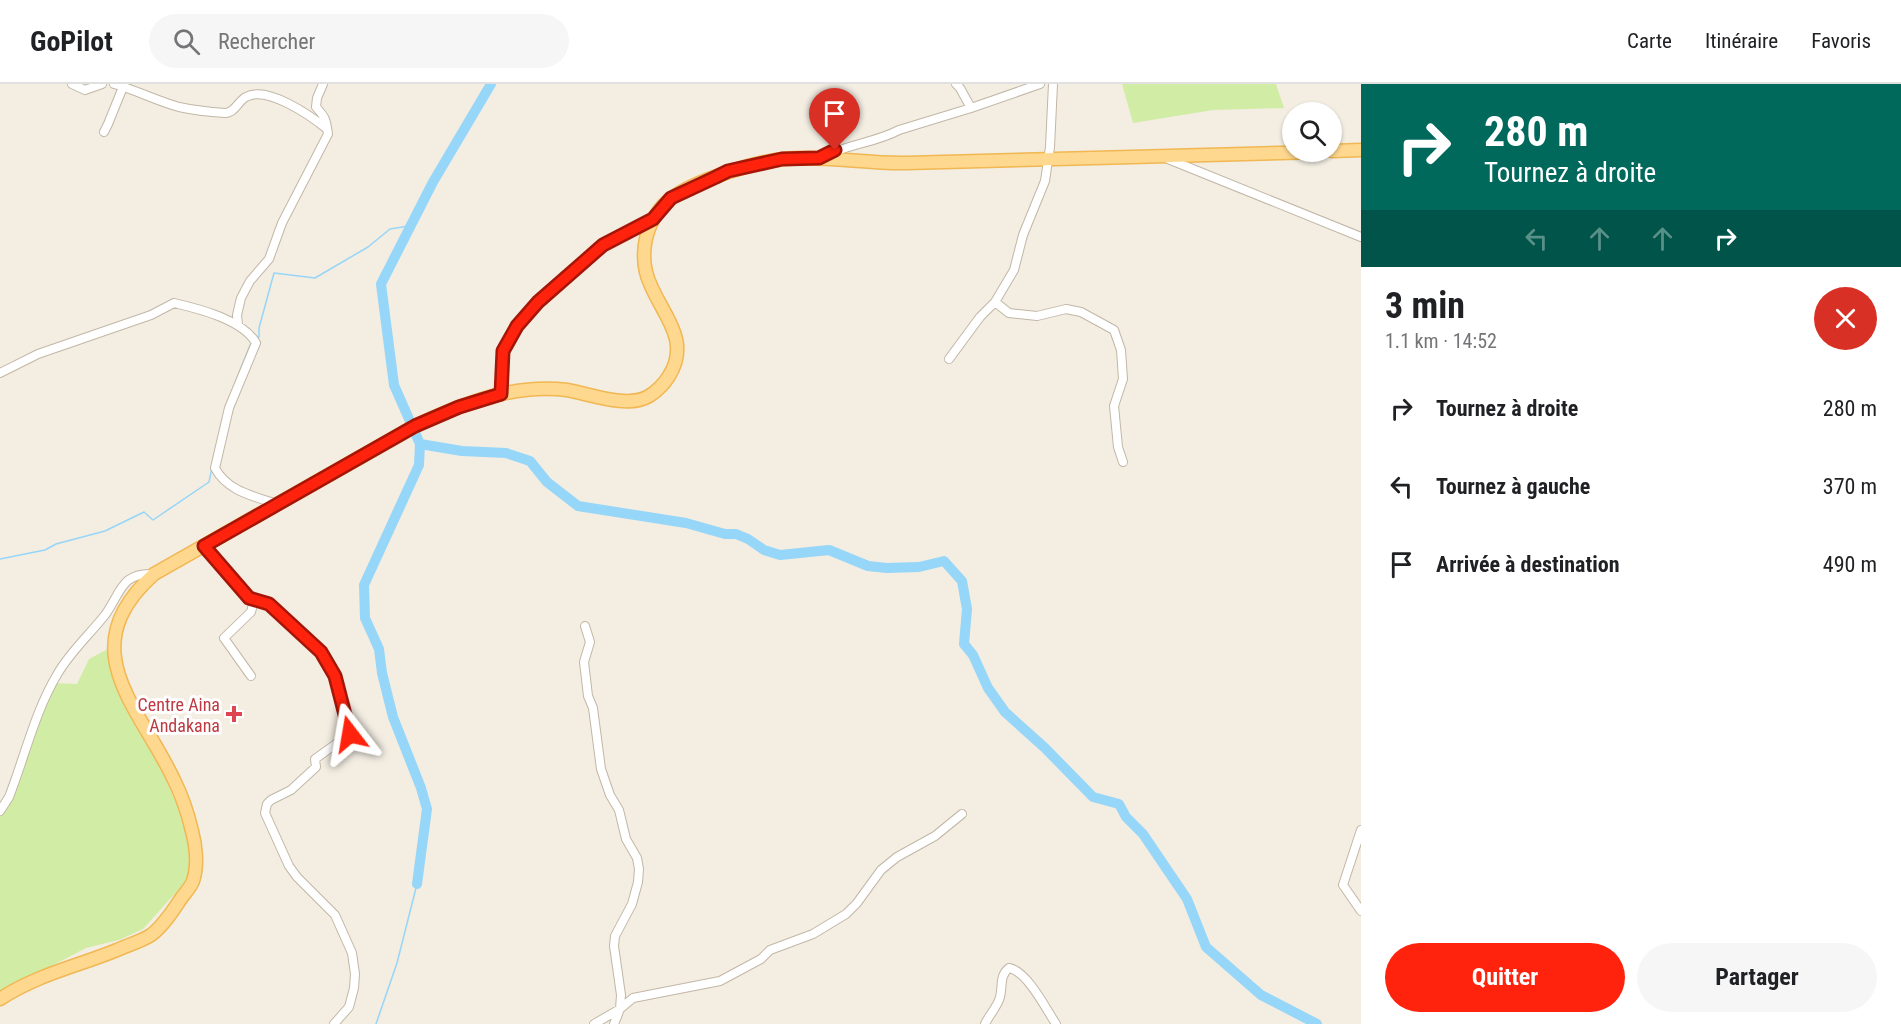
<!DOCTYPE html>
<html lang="fr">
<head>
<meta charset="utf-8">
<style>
  body { margin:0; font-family:"Roboto Condensed",sans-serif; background:#f6f6f6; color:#202124; height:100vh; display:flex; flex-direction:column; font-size:22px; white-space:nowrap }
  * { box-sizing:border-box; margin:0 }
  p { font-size:20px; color:#757577 }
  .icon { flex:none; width:33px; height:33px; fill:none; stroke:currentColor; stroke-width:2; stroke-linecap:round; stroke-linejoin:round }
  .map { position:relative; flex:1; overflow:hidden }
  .sheet { display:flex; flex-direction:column; background:#fff; width:540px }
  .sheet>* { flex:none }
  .guide { background:#00695c; color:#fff; overflow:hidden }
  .tools { position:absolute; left:1282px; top:18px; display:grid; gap:12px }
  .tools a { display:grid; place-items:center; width:60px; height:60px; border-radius:50%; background:#fff; box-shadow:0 2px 4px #0004; font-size:30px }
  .pin { position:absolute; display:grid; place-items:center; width:51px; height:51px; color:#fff; margin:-62px -26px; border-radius:50% 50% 50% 0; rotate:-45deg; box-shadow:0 0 6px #0007 }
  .pin .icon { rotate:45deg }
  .me { position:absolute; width:66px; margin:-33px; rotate:346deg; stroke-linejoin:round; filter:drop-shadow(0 0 4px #0008) }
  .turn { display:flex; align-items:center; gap:21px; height:126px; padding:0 24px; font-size:27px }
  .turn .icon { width:78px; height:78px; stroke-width:2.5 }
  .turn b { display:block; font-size:42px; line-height:51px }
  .lanes { display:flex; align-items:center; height:57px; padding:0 24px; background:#0003; justify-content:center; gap:30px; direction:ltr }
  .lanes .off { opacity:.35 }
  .round { display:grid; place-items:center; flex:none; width:63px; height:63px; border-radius:32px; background:#f6f6f6 }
  .headline { display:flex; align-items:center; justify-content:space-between; height:102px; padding:0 24px }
  h1 { font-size:36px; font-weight:700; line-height:45px }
  .action { display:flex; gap:12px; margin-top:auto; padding:12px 24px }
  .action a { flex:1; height:69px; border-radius:36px; background:#ff220d; color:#fff; font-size:24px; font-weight:700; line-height:69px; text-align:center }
  .action a+a { background:#f6f6f6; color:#202124 }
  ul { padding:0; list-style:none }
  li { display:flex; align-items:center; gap:18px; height:78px; padding:0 24px }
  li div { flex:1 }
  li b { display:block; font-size:22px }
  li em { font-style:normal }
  header { display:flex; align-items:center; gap:36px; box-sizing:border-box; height:84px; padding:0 30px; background:#fff; border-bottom:2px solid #e0e0e0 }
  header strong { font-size:28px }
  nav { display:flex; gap:33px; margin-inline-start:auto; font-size:21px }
  .search { width:420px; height:54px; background:#f6f6f6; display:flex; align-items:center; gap:15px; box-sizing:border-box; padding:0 21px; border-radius:33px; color:#757577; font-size:22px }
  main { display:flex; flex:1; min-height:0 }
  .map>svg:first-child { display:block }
  .green { fill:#d1eda5 }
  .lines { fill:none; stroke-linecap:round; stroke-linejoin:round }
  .stream { stroke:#96d6f8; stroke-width:1.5 }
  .river { stroke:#96d6f8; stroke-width:10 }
  .minor-casing { stroke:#c2b7a6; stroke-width:10 }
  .primary-casing { stroke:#f0b752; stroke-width:15 }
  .minor { stroke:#fff; stroke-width:8 }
  .primary { stroke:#ffd88f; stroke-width:12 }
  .route-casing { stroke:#a61608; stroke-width:15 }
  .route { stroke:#ff220d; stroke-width:10 }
  .health-dot { fill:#e0444e; stroke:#fff; stroke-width:2 }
  .labels { text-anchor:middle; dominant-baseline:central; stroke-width:6; stroke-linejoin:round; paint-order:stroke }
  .health-label { font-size:18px; fill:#be3a42; stroke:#fff; text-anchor:end }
</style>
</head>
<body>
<header>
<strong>GoPilot</strong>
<div class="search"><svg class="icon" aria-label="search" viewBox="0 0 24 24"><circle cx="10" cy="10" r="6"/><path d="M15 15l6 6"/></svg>Rechercher</div>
<nav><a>Carte</a><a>Itinéraire</a><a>Favoris</a></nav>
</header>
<main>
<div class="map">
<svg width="1361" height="940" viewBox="0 0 1361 940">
  <rect width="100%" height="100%" fill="#f3ede2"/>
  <path class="green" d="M1122 0H1276L1284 24 1213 26 1133 39Z
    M110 564 132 631 166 696 181 731 190 764 188 795 143 845 119 856 86 864 0 909V732L21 694 34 651 54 599 77 600 89 575Z"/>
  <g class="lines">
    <path class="stream" d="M256 254 259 253V244L274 189 315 194 368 163 390 145 409 142
      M235 299 251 259
      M0 475 45 466 56 460 105 447 144 428 153 436 209 398 218 355
      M376 940 397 879 417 800"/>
    <path class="river" d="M420 360 462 367 506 369 530 377 547 398 578 422 686 439 725 450H736L748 455 764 466 780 471 829 466 868 482 887 484 919 483 944 477 962 497 967 525 964 560 973 571 988 604 1005 628 1045 664 1093 713 1119 720 1126 733 1143 750 1187 815 1206 863 1261 911 1317 940
      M417 800 427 725 421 704 393 633 382 589 379 565 365 534 364 501 419 381 420 360 394 301 381 200 433 98 491 0"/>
    <g class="minor-casing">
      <path id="minor" d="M72 0 85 6 102 0
        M114 0C136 6 157 17 179 23 193 26 210 28 225 29 235 29 238 17 246 13 267 1 311 32 327 45
        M956 0 960 4 971 24
        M104 48 108 40 123 3
        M823 73C847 60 875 59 899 46L971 24 1040 0
        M1168 75 1361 153
        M995 218 1009 229 1037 232 1066 225 1081 228 1114 246 1121 266 1123 295 1114 322 1118 363 1123 378
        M238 241 237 231 241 214 250 197 269 175 282 139 328 50C326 36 326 34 316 23L317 14 323 0
        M949 275 980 233 995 218 1014 186 1023 151 1045 97 1050 63 1053 0
        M0 289 38 270 151 231 174 219C200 225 243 236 256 259L229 324 215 384C227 407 253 412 277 420
        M501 310 503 267 517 242 538 218 603 161 652 136
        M204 462 249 514 269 521 321 568 335 592 350 650 315 675 316 683 291 706 271 716 267 720 265 729 289 782 297 793 335 831 352 869 355 890 354 904 349 923 334 940
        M585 542 590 558 584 578 588 612 593 624 601 685 610 711 619 726 626 755 637 774 639 785 638 798 632 820 615 852 614 862 621 911 620 925 614 940
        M251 592 224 554 251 528 254 517
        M0 727 9 713C25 672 35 627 58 589 71 567 90 550 105 531 121 509 121 488 154 490
        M1361 746 1343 801 1361 827
        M594 940 620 925 633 914 720 897 761 875 770 866 813 850 846 830 857 819 881 786 897 773 935 752 962 730
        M985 940C989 931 998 922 1000 913 1003 902 999 892 1009 884 1027 887 1046 925 1056 940"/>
    </g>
    <g class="primary-casing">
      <path id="primary" d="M1332 67 1361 66
        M0 915C36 891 78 882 117 866 128 861 142 857 151 851 163 842 172 828 180 816 184 810 191 803 193 797 198 782 196 762 192 747 188 730 182 712 174 696 140 623 70 565 154 490L415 342C462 320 514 299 567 306 590 310 628 325 649 312 657 307 664 300 669 292 694 252 655 225 646 188 641 166 646 143 660 125 680 99 752 79 783 75 824 71 866 80 907 79 1044 76 1181 71 1318 68"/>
    </g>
    <use href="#minor" class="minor"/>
    <use href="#primary" class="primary"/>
  </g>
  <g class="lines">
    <g class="route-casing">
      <path id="route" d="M350 650 335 592 321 568 269 520 249 514 204 462 415 342 459 323 501 310 503 267 517 242 538 218 603 161 653 135 671 114 716 93 728 87 782 75 819 74 835 66"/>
    </g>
    <use href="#route" class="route"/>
  </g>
  <path class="health-dot" d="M231 621h6v6h6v6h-6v6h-6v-6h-6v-6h6z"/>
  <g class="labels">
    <g class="health-label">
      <text x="220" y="620">Centre Aina<tspan x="220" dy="21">Andakana</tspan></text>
    </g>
  </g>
</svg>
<div class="tools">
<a><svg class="icon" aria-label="search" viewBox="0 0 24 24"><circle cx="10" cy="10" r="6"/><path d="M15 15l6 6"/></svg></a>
</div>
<div class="pin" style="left:835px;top:66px;background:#d93025"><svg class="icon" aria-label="arrive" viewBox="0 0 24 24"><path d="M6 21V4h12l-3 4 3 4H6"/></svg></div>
<svg class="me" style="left:350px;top:650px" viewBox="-20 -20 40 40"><path d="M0-17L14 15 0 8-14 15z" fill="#ff220d" stroke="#fff" stroke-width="4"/></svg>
</div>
<section class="sheet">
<div class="guide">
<div class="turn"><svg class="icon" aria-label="right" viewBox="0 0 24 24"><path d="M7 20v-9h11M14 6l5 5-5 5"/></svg><div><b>280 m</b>Tournez à droite</div></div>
<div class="lanes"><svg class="icon off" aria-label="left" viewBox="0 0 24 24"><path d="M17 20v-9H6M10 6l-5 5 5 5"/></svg><svg class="icon off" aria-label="ahead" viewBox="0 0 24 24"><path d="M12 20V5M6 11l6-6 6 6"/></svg><svg class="icon off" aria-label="ahead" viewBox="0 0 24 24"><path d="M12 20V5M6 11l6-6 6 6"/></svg><svg class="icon" aria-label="right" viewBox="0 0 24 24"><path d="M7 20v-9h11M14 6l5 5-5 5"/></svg></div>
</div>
<div class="headline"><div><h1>3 min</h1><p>1.1 km · 14:52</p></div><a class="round" style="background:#d93025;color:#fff"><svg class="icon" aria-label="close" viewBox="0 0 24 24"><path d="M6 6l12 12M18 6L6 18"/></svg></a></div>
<ul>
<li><svg class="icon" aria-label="right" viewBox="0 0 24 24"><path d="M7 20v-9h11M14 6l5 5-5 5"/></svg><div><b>Tournez à droite</b></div><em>280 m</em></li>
<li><svg class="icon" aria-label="left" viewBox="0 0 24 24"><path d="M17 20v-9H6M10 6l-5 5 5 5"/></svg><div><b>Tournez à gauche</b></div><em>370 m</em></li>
<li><svg class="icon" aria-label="arrive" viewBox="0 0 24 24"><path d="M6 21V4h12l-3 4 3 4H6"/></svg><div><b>Arrivée à destination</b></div><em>490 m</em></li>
</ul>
<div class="action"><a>Quitter</a><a>Partager</a></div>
</section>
</main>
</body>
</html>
